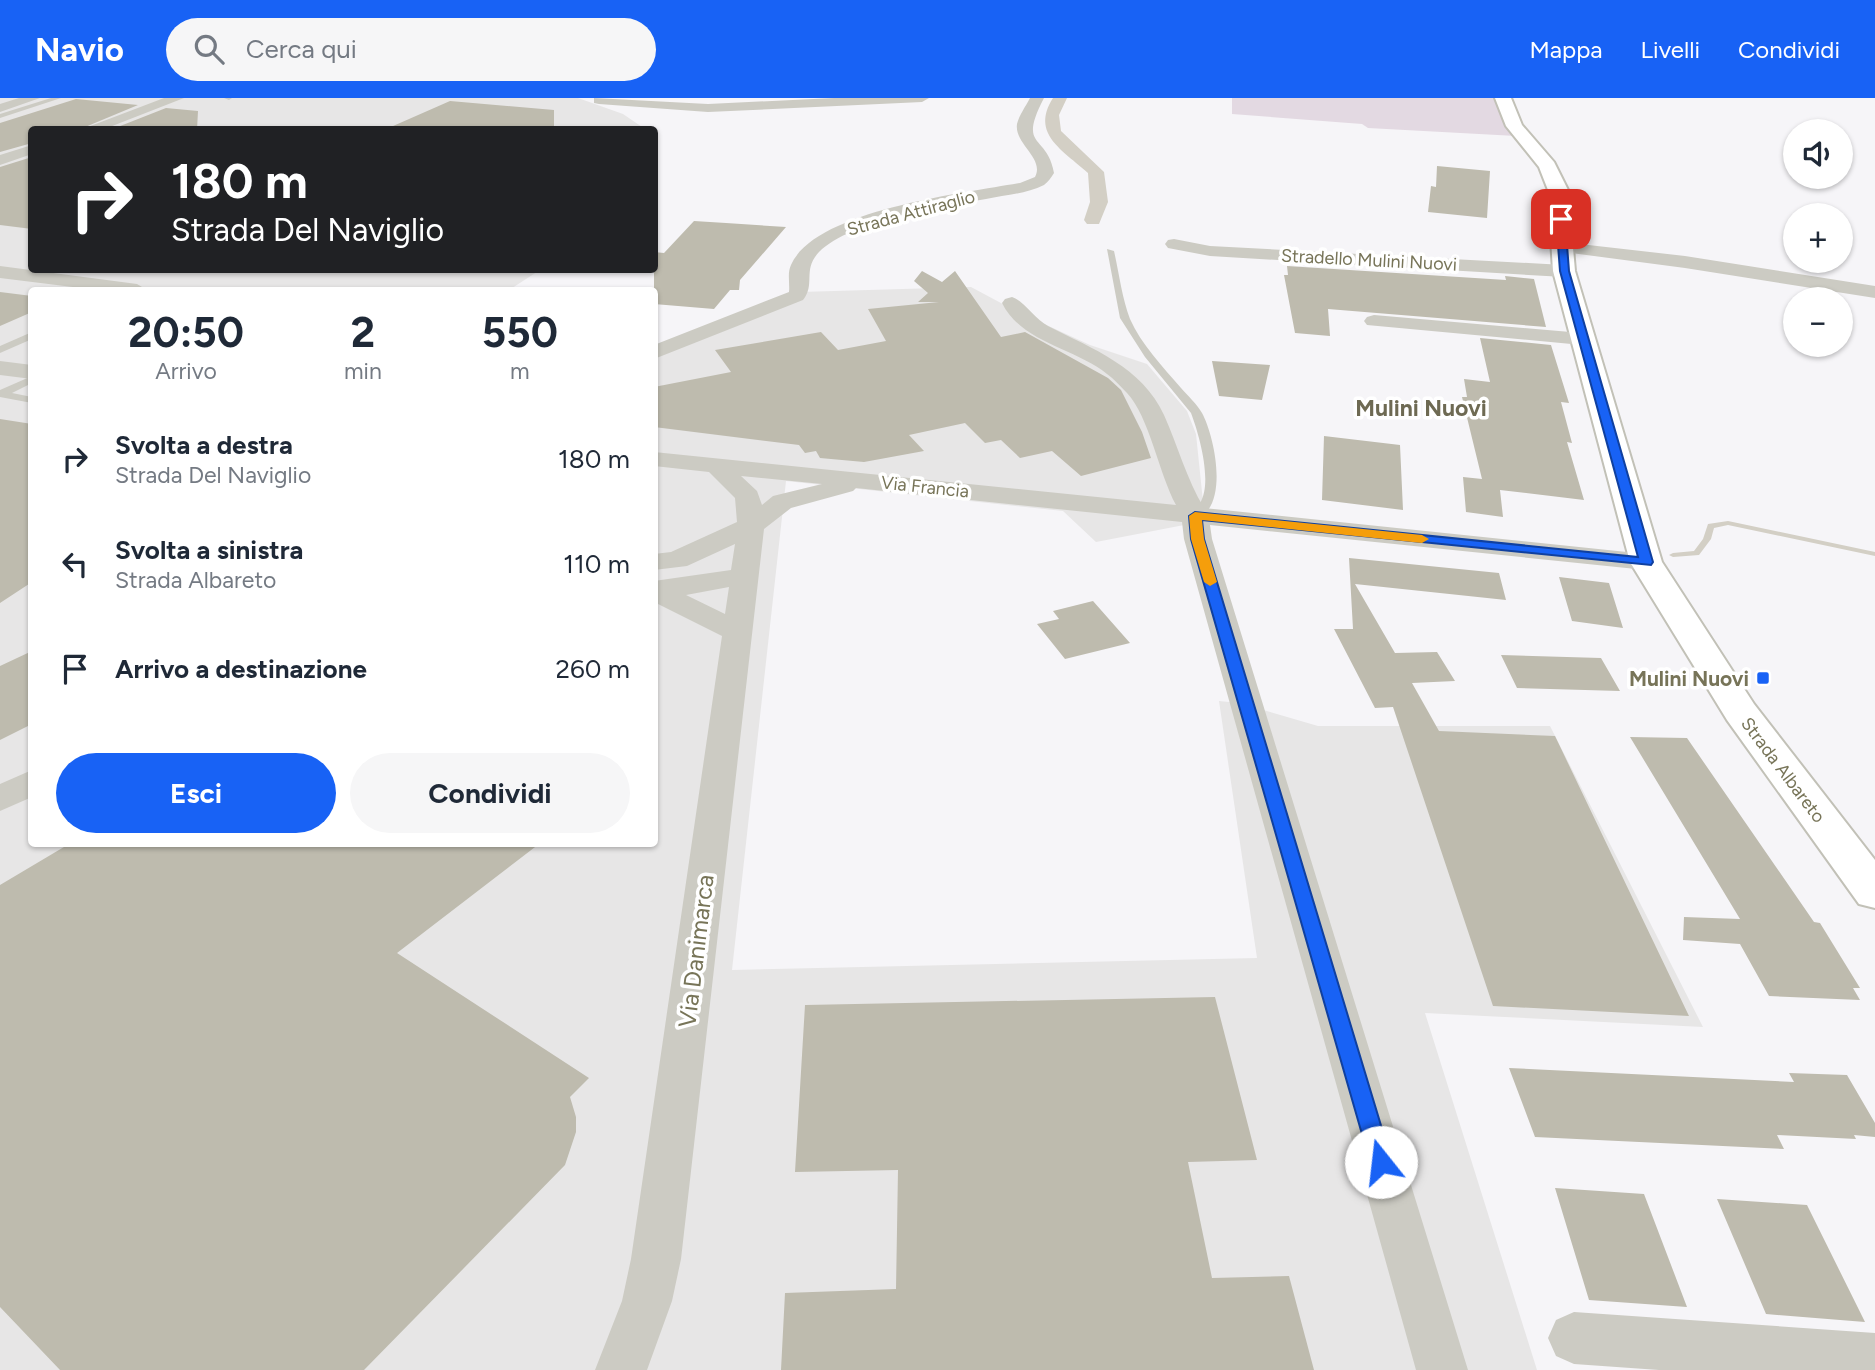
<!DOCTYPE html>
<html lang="it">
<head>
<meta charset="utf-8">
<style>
  body { margin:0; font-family:Figtree,sans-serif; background:#f6f6f7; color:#1f2937; height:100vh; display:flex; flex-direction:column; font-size:26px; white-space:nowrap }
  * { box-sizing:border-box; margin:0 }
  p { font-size:23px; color:#747a83 }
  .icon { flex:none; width:38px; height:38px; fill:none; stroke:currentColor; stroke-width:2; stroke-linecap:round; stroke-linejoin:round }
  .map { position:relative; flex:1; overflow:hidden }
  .details { position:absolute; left:28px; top:189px; width:630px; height:560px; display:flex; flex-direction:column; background:#fff; border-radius:7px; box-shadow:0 2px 5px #0004 }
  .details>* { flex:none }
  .guide { position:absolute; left:28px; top:28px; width:630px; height:147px; border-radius:7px; box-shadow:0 2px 5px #0004; background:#202124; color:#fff; overflow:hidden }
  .fabs { position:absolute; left:1783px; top:21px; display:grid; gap:14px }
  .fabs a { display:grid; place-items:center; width:70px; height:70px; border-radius:50%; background:#fff; box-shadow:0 2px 5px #0004; font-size:35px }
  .pin { position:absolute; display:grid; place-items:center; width:60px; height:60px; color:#fff; margin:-30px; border-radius:14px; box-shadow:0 4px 10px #0006 }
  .me { position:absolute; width:77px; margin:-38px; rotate:344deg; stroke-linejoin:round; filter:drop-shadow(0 0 5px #0008) }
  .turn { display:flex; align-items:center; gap:24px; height:147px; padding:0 28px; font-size:32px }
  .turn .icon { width:91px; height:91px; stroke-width:2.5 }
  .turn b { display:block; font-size:49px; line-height:60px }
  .eta { display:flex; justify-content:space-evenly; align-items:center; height:119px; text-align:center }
  .eta b { font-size:42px; font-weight:700; line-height:49px }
  .cta { display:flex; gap:14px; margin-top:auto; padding:14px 28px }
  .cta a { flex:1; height:80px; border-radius:42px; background:#1862f5; color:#fff; font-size:28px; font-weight:700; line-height:80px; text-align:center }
  .cta a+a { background:#f6f6f7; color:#1f2937 }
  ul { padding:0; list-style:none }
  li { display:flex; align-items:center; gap:21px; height:105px; padding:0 28px }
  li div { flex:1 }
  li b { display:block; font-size:26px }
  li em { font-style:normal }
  header { display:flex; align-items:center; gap:42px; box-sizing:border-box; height:98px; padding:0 35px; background:#1862f5; color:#fff }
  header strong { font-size:33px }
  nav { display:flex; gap:38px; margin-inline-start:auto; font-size:24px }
  .search { width:490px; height:63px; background:#f6f6f7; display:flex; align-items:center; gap:18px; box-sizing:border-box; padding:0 24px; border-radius:38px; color:#747a83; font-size:26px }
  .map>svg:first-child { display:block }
  .built { fill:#e7e6e6 }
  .green { fill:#e3d9e2 }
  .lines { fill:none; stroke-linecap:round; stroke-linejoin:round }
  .stream { fill:#d3cfc5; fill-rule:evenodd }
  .canal { fill:#d3cfc5; fill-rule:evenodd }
  .building { fill:#bebbae }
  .secondary-casing { stroke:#c2c1b7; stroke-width:4 }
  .lane { fill:#cccbc3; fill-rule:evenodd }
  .street { fill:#cccbc3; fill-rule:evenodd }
  .secondary { fill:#fff; fill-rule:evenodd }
  .route { fill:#1862f5; stroke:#10409f; stroke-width:2 }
  .slow { fill:#f59e0b }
  .poi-dot { fill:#1862f5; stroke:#fff; stroke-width:2.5 }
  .labels { text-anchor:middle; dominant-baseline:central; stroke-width:7; stroke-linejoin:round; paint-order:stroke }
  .far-street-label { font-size:18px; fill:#777458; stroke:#fff }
  .poi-label { font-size:21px; font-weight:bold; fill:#777458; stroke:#fff; text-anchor:end }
  .far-district-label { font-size:23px; font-weight:bold; fill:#6e6a53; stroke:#fff }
  .near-street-label { font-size:24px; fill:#777458; stroke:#fff }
</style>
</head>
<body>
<header>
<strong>Navio</strong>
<div class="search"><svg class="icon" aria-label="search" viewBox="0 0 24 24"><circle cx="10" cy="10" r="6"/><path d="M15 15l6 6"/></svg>Cerca qui</div>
<nav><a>Mappa</a><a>Livelli</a><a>Condividi</a></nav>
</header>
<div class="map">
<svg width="1875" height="1272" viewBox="0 0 1875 1272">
  <rect width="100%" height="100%" fill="#f6f5f8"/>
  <path class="built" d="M0 0H578L623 16 645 31 32 32V172H540L509 192H32V746H654L655 250 800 194 971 189 1014 212 1090 247 1147 266 1187 313 1196 336 1205 423 1096 444 1063 413 786 383 732 872 1257 860 1219 603 1239 605 1318 628H1550L1703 929 1425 915 1537 1272H0Z"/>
  <path class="green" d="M1232 0H1496L1516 38 1368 30 1362 26 1232 16Z"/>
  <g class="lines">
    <path class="stream" d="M1728 423 1875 454V458L1728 427 1714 430 1711 441 1699 457 1673 459 1669 457 1673 455 1694 453 1703 441 1708 426Z"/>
    <path class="canal" d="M1053 0H1067L1059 17 1061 33 1104 74 1108 104 1099 126H1087L1084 122 1090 104 1088 75C1063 52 1030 36 1053 0Z"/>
  </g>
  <path class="building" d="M76 1 138 7 78 32H32V45L0 54V25Z
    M450 3 554 12V32H384Z
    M166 10 198 13 197 32H110Z
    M32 59V131L0 127V69Z
    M1437 68 1490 73 1487 120 1428 114 1431 88 1436 89Z
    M694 123 726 125 786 129 740 182 739 192H730L714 211 654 206V154L664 155Z
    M1287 168 1506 182 1505 178 1534 181 1546 229 1328 211 1330 238 1295 235 1284 177H1288Z
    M922 173 942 184 955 173 1001 239 1025 234 1108 280 1121 292 1142 334 1151 360 1081 378 1052 353 1020 360 1001 342 985 345 965 325 909 337 924 353 864 364 820 360 816 353 805 355 799 347 654 329V289L731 274 715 252 821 234 838 252 886 243 868 211 939 204H918L928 195 914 183Z
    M0 194 32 198V214L0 228Z
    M1480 240 1551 247 1569 305 1561 304 1572 345 1567 344 1584 402 1500 392 1503 419 1466 414 1463 379 1482 381 1462 299H1467L1464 281 1490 284Z
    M1212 263 1270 267 1262 302 1219 298Z
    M0 321 32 326V484L0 505Z
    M1324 338 1400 347 1403 412 1322 402Z
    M1349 460 1499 475 1506 502 1355 486 1395 555 1437 554 1455 583 1412 585 1439 633 1555 638 1689 918 1493 908 1393 609 1375 610 1334 531H1353Z
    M1559 479 1609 485 1623 530 1572 523Z
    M1093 503 1130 545 1065 561 1037 526 1059 521 1053 513Z
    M32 553V626L0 642V568Z
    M1501 557 1601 560 1620 593 1517 590Z
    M1630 639 1687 640 1814 824 1820 825 1860 890H1853L1860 902 1769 898 1740 846 1683 842 1684 819 1740 821Z
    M69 746H539L397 855 589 980 570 999 576 1019V1034L565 1067 364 1272H60L0 1209V787Z
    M1215 899 1257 1062 1188 1064 1212 1180 1289 1178 1314 1272H781L785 1195 896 1191 898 1072 795 1074 805 907Z
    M1509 970 1794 984 1789 975 1847 977 1875 1025V1039L1854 1037 1856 1041 1777 1037 1784 1051 1535 1039Z
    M1555 1090 1644 1096 1687 1209 1589 1202Z
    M1717 1101 1807 1107 1865 1224 1766 1216Z"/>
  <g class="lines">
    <g class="secondary-casing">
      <path id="secondary" d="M1495 0H1511L1522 27 1554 64 1568 92 1575 173 1662 464 1754 606 1875 762V810L1859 806 1727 622 1630 464 1553 173 1548 92 1539 69 1506 28Z"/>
    </g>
    <path class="lane" d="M51 0H61L0 20V16Z
      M224 0H232L229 2Z
      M1107 151 1114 153C1119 175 1122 200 1130 221 1141 246 1163 269 1181 290 1188 298 1197 306 1202 315 1215 339 1230 410 1195 422L1189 418C1192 414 1197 410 1200 405 1213 384 1199 336 1191 315L1145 259 1120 220Z
      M32 234V241L0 255V248Z
      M32 278V285L12 295 32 299V305L0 299V292Z"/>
    <path class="street" d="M19 0H40L0 14V6Z
      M164 0H184L102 32H80Z
      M594 0 708 6 834 0H929L922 4 708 14 599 6 594 5Z
      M1030 0H1044C1017 52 1047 35 1054 75 1051 80 1048 84 1044 87 1026 96 1005 97 986 101 941 108 852 122 819 154 802 172 816 186 803 202L654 261V247L789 194C790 186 787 175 791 167 815 112 965 95 1020 85L1035 79C1045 60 1014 46 1017 26 1019 17 1026 8 1030 0Z
      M32 47V56L0 67V57Z
      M1174 141 1210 148 1564 167 1573 173 1564 179 1210 158 1168 150 1165 146 1168 142Z
      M1562 144 1685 158 1875 188V200L1685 170 1556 153 1553 149Z
      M0 168 137 186 147 192H97L0 180Z
      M1012 199C1023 202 1035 221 1048 228 1093 251 1142 269 1164 317 1178 348 1186 380 1204 410L1646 456 1656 458 1660 464 1656 470 1646 472 1210 427 1212 441 1468 1272H1416L1184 441 1182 424 856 390 853 393 791 410 764 431 681 1161 672 1203 647 1272H595L622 1203 631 1161 722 538 654 504V483L731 472 735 446 687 468 654 472V456L671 454 737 424 735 400 709 374 654 368V354L1176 407C1159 376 1149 318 1127 295 1120 288 1114 281 1107 276 1075 250 1022 245 1002 205L1005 201ZM741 378 822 386 773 398 762 407 757 393ZM729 489 725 516 686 497Z
      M1374 217 1582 235 1589 237 1593 241 1589 245 1582 247 1367 227 1364 223 1367 219Z
      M0 263 32 267V281L0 277Z
      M32 672V699L0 713V686Z
      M1574 1214 1875 1235V1272H1659L1574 1266 1556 1258 1548 1240 1556 1222Z"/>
    <use href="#secondary" class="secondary"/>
  </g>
  <path class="route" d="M1561 119 1565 121 1569 173 1653 464 1651 467 1202 422 1204 441 1392 1064 1389 1071 1381 1074 1373 1071 1370 1064 1191 441 1189 418 1195 414 1638 459 1560 173 1556 121Z"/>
  <path class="slow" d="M1195 414 1422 437 1429 441 1422 445 1202 422 1204 441 1217 484 1210 488 1204 484 1191 441 1189 418Z"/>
  <rect class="poi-dot" x="1756" y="573" width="14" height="14" rx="3.5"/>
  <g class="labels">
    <g class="far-street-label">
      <text transform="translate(911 115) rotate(-15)">Strada Attiraglio</text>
      <text transform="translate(1369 162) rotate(3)">Stradello Mulini Nuovi</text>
      <text transform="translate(925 389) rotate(6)">Via Francia</text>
      <text transform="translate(1783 672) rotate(53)">Strada Albareto</text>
    </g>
    <g class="poi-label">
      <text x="1749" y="580">Mulini Nuovi</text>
    </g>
    <g class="far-district-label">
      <text x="1421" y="310">Mulini Nuovi</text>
    </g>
    <g class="near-street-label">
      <text transform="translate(696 853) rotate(-83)">Via Danimarca</text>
    </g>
  </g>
</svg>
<div class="fabs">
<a><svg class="icon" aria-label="sound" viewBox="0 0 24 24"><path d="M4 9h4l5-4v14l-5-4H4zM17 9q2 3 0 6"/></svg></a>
<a>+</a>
<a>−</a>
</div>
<div class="pin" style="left:1561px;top:121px;background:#d93025"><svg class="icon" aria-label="arrive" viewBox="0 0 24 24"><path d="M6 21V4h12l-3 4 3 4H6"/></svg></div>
<svg class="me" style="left:1381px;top:1064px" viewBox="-20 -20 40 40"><circle r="19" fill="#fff"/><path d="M0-13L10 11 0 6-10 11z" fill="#1862f5"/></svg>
<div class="guide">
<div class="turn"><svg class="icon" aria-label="right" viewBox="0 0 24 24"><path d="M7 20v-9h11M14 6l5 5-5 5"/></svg><div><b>180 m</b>Strada Del Naviglio</div></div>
</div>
<section class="details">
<div class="eta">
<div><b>20:50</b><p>Arrivo</p></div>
<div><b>2</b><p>min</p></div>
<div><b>550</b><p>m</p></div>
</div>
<ul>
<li><svg class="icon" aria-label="right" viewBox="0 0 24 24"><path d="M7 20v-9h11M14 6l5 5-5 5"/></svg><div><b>Svolta a destra</b><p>Strada Del Naviglio</p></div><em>180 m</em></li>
<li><svg class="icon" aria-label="left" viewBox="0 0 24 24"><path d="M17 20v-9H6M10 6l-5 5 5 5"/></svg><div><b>Svolta a sinistra</b><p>Strada Albareto</p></div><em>110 m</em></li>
<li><svg class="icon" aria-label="arrive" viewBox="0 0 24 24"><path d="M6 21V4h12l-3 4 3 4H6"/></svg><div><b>Arrivo a destinazione</b></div><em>260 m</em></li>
</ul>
<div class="cta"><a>Esci</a><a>Condividi</a></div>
</section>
</div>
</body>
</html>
